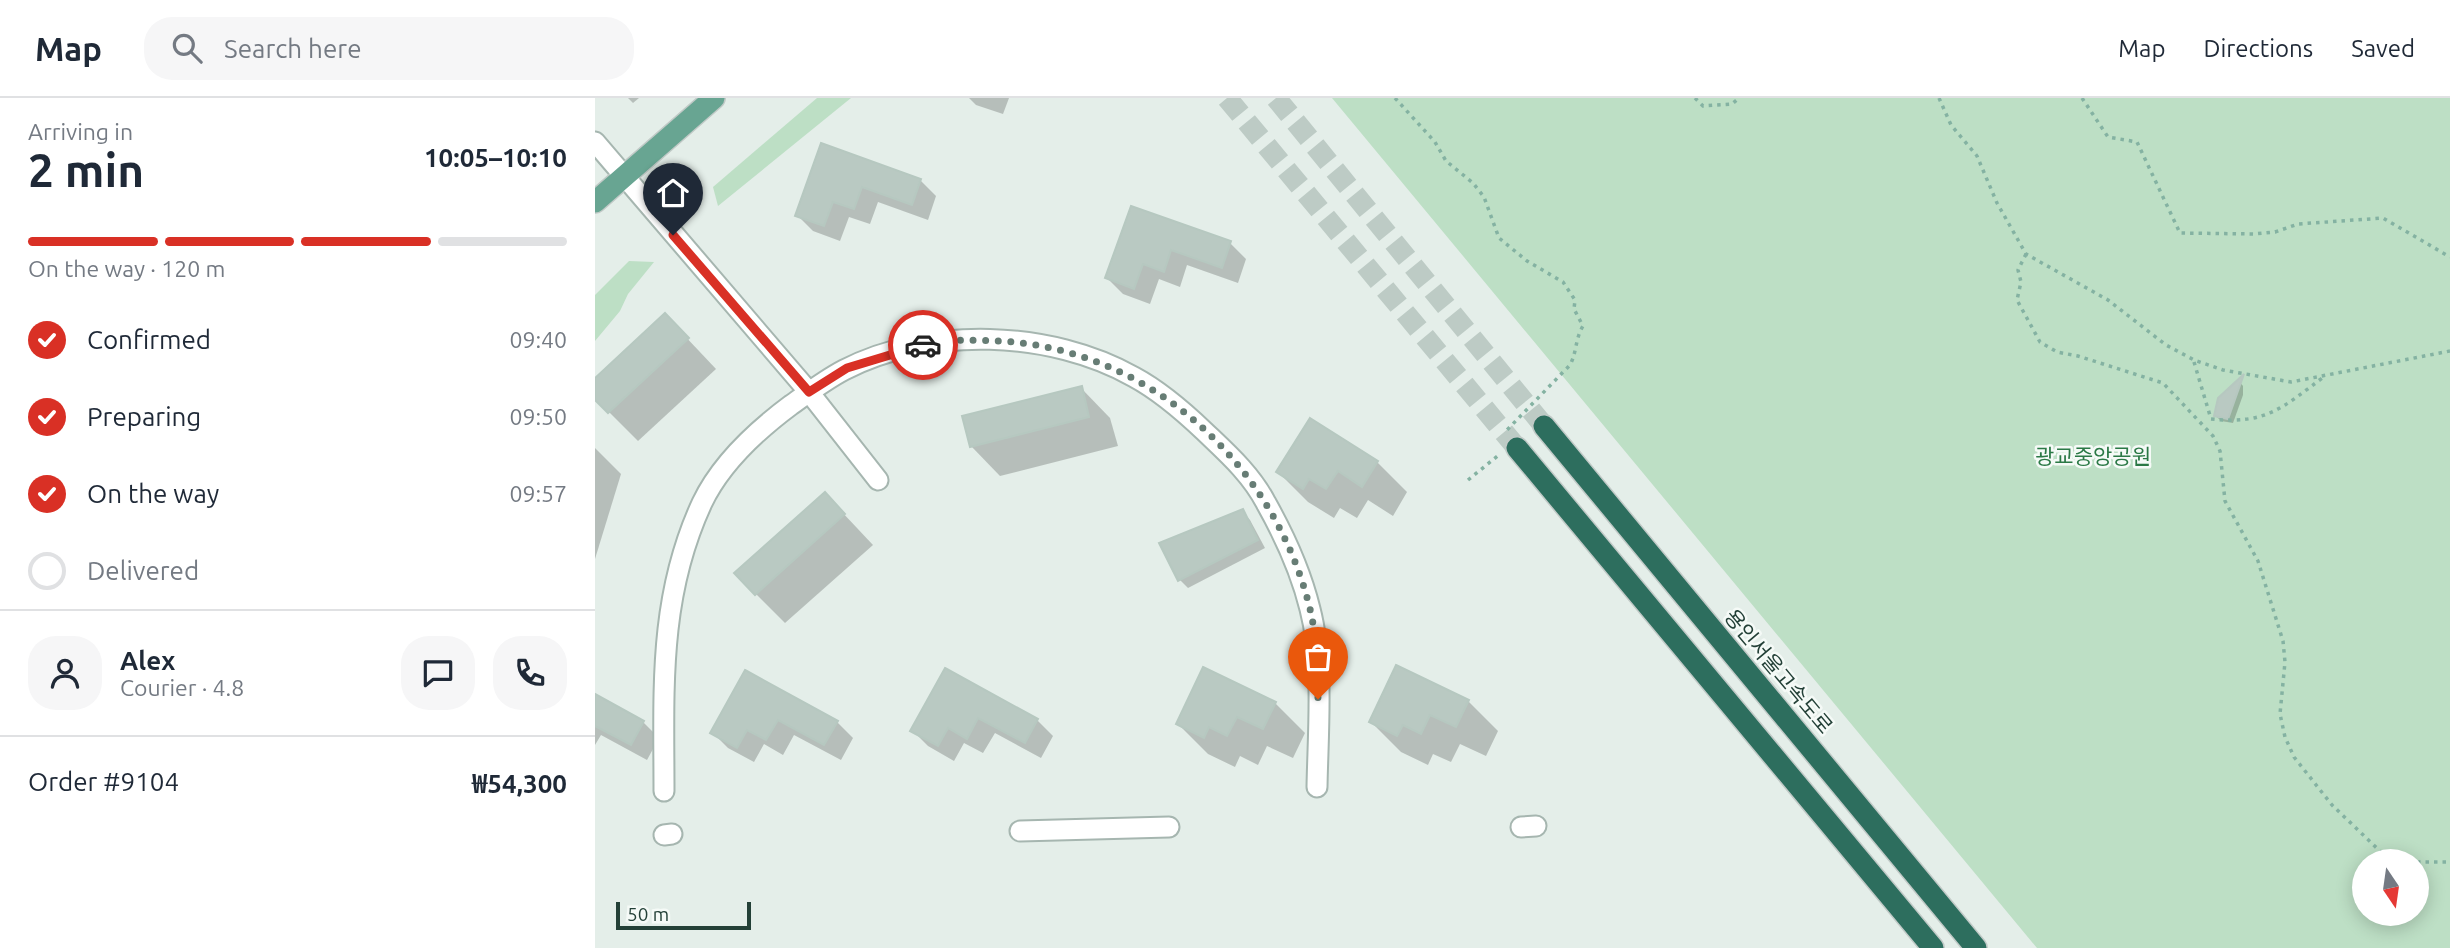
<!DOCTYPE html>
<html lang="en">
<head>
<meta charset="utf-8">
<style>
  body { margin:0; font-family:Ubuntu,"Noto Sans KR",sans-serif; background:#f6f6f7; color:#1f2937; height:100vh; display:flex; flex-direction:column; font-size:26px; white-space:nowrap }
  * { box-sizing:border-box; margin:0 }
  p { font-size:23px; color:#747a83 }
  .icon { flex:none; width:38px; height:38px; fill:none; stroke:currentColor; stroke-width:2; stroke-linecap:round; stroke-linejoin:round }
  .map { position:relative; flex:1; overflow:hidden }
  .side { display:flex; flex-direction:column; background:#fff; width:595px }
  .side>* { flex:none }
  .needle { width:46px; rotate:167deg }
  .fabs { position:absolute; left:1757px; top:751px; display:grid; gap:14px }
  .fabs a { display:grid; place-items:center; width:77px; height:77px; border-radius:50%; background:#fff; box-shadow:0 4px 18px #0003; font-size:35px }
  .scale { position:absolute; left:21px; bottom:18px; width:135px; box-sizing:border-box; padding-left:7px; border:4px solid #234037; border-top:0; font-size:19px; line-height:24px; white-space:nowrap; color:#234037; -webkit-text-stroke:5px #f5faf7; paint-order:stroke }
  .pin { position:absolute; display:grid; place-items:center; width:60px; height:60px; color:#fff; margin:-72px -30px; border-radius:50% 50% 50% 0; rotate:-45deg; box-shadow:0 0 7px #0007 }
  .pin .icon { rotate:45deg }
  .courier { position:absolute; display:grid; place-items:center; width:70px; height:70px; margin:-35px; border:5px solid #d93025; border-radius:50%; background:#fff; color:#222; box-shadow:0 2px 9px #0007 }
  .summary em { font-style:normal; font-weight:600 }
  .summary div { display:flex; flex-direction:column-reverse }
  .summary { display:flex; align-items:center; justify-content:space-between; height:119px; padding:0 28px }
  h1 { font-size:46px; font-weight:600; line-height:52px }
  .bar { display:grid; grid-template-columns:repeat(4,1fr); gap:10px 7px; align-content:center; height:84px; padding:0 28px }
  .bar i { height:9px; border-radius:5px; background:#e0e1e3 }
  .bar .on { background:#d93025 }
  .bar p { grid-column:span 4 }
  .line { display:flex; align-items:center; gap:18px; padding:0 28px; border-top:2px solid #e0e1e3 }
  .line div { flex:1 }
  .round { display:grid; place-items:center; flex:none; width:74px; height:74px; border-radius:28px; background:#f6f6f7 }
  ol { padding:0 28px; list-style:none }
  li { display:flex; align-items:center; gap:21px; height:77px }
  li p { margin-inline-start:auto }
  li .icon { padding:7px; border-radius:50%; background:#d93025; color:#fff; stroke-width:4 }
  li:last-child { color:#747a83 }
  li i { width:38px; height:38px; border:4px solid #e0e1e3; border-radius:50% }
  header { display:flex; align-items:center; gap:42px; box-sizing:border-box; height:98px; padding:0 35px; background:#fff; border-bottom:2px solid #e0e1e3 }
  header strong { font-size:33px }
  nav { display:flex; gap:38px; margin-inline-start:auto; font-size:24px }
  .search { width:490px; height:63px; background:#f6f6f7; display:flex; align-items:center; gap:18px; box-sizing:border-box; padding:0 24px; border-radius:28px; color:#747a83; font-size:26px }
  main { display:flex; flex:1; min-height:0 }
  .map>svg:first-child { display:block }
  .green { fill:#bddfc5; fill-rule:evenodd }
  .shadow { fill:#0003 }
  .building { fill:#b9c9c2; stroke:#b6c8c0; stroke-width:2 }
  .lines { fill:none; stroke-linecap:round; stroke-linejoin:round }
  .highway-tunnel { stroke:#bdcbc5; stroke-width:21; stroke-dasharray:21 10; stroke-linecap:butt }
  .minor-casing { stroke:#a6b6b0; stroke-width:23 }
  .major-casing { stroke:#c1cac7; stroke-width:24 }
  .highway-casing { stroke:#c1cac7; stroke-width:24 }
  .path { stroke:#84b2a2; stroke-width:3.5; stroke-dasharray:3.5 5; stroke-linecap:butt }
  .minor { stroke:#fff; stroke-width:19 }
  .major { stroke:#68a592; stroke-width:21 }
  .highway { stroke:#2d6e5e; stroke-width:21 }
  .done { stroke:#677d75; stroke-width:7; stroke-dasharray:0 12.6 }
  .route { stroke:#d93025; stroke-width:9 }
  .labels { text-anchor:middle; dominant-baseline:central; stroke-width:5; stroke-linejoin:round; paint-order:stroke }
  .park-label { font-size:21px; fill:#2b7946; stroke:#f5faf7 }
  .street-label { font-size:21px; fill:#234037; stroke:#f5faf7 }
</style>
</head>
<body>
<header>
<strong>Map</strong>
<div class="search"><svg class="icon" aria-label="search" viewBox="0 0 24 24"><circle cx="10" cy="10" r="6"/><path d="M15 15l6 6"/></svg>Search here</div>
<nav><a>Map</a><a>Directions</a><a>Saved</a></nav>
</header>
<main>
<section class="side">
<div class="summary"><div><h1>2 min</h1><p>Arriving in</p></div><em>10:05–10:10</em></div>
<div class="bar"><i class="on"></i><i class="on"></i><i class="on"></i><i></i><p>On the way · 120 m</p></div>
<ol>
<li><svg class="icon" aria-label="check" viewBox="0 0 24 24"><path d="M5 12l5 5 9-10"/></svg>Confirmed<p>09:40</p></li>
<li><svg class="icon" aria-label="check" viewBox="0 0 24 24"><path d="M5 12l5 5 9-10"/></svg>Preparing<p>09:50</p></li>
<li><svg class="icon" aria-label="check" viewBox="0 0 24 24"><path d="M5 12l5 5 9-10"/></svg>On the way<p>09:57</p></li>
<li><i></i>Delivered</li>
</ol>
<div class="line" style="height:126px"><a class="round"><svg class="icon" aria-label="person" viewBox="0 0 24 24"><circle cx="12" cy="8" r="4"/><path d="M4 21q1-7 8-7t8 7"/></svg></a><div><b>Alex</b><p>Courier · 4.8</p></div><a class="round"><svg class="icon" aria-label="chat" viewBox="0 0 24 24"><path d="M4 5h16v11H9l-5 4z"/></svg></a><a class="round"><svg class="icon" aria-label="phone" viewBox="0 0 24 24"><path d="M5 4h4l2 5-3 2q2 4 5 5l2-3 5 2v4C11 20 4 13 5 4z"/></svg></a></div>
<div class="line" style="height:91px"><div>Order #9104</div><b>₩54,300</b></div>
</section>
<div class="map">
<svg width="1855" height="850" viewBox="0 0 1855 850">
  <rect width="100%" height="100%" fill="#e4eee9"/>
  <g class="green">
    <path d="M222 0H256L123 108 118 89Z"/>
    <path d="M737 0H1855V850H1442ZM1769 763H1822V816H1769Z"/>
    <path d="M34 163 59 164 33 196 25 213 0 243V197Z"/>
  </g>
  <g class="shadow">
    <path d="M33 0H44L38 5Z"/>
    <path d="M374 0H414L408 16 381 7Z"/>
    <path d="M227 48 325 82 341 98 333 122 283 104 275 126 254 119 245 143 218 133 202 117Z"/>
    <path d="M537 110 635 145 651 161 643 185 592 167 585 189 564 181 555 206 528 196 512 180Z"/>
    <path d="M70 217 121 271 43 343 0 300V282Z"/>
    <path d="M1644 283 1648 288V297L1638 325 1626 323 1621 318Z"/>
    <path d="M486 290 515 320 523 348 405 378 376 348Z"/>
    <path d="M715 323 782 364 812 394 798 418 773 402 762 420 745 410 739 420 713 404 683 374Z"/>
    <path d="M0 350 26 376 0 461Z"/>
    <path d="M230 396 278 447 190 525 161 496Z"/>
    <path d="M647 413 655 422 670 450 593 490 585 482Z"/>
    <path d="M351 573 442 622 458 638 446 660 400 635 388 655 369 645 359 663 333 648 317 632Z"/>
    <path d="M150 575 242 624 258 640 246 662 199 637 188 657 169 646 159 664 133 650 117 634Z"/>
    <path d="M0 598 48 624 64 640 52 662 6 637 0 647Z"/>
    <path d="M873 603 903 633 891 658 865 646 856 664 838 656 833 667 806 654 776 624Z"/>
    <path d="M680 605 710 635 698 660 672 648 663 667 645 658 640 669 613 656 583 626Z"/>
  </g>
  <g class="building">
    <path d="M226 45 326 81 317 107 267 89 259 111 238 104 229 128 200 118Z"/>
    <path d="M536 108 636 143 627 170 576 152 569 174 548 166 539 191 510 180Z"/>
    <path d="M70 215 94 240 13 315 0 302V280Z"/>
    <path d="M1649 276 1633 321 1619 318 1623 300Z"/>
    <path d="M487 288 494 319 375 349 367 318Z"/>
    <path d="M715 320 783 363 767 389 743 373 731 391 714 381 708 391 681 374Z"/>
    <path d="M230 394 250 416 160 497 139 475Z"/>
    <path d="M648 411 663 442 583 483 564 445Z"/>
    <path d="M801 567 874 602 861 629 835 617 826 636 808 627 802 638 774 624Z"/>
    <path d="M608 569 681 604 668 631 642 619 632 638 614 629 609 640 581 626Z"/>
    <path d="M350 570 443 621 430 645 383 620 372 641 353 630 343 648 315 633Z"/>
    <path d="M150 572 243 623 229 647 183 622 171 642 152 632 142 650 115 635Z"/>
    <path d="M0 596 49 623 36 647 0 628Z"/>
  </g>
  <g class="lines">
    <g class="highway-tunnel">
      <path d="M632 0 922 350"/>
      <path d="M681 0 949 328"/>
    </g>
    <defs>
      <g id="minor">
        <path d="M0 44 214 294 283 382"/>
        <path d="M69 693C69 592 63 500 107 405 126 365 161 333 196 307 213 295 230 282 249 272 334 228 456 232 539 279 565 293 587 312 609 333 632 355 656 376 671 405 689 437 706 474 715 511 729 565 723 633 722 689"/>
        <path d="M926 729 941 728"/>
        <path d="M425 733 574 729"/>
        <path d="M69 737 77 736"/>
      </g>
      <path id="major" d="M0 104 119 0"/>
      <g id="highway">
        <path d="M949 328 1381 850"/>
        <path d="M922 350 1338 850"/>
      </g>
    </defs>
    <use href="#minor" class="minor-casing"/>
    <use href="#major" class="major-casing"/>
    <use href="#highway" class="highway-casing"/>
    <g class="path">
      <path d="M800 0 840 44 851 63 878 85 889 99 904 140 932 163 968 184 980 202 979 211 988 228C980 241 982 254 975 267L910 334"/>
      <path d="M1100 0 1108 8 1137 6 1144 0"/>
      <path d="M1344 0 1356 27 1382 58 1402 105 1431 156 1513 202 1571 247 1599 262 1628 272 1696 284 1855 253"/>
      <path d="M1487 0 1513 39 1542 44 1585 135 1659 136 1680 134 1703 126 1788 120 1855 159"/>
      <path d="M1431 156 1423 172 1426 184 1422 202 1445 244 1462 254 1483 258 1568 285 1618 338 1625 353 1630 403 1663 463 1688 543 1690 564 1685 616 1690 639 1699 659 1737 707 1788 756 1811 763"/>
      <path d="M1599 264 1616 321C1672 327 1688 309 1730 278"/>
      <path d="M873 382 905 356"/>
      <path d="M1822 764H1855"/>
    </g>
    <use href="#minor" class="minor"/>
    <use href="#major" class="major"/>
    <use href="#highway" class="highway"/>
  </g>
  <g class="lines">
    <path class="done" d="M328 247C357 240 388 242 418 244 563 258 681 371 715 511 722 539 722 572 723 601"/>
    <path class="route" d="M78 137 214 294 252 270 328 247"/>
  </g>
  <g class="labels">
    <g class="park-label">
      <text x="1498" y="358">광교중앙공원</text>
    </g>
    <g class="street-label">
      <text transform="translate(1184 573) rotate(50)">용인서울고속도로</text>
    </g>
  </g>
</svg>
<div class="fabs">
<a><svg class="needle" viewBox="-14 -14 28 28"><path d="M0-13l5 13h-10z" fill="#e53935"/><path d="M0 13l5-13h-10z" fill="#747a83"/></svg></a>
</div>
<div class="scale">50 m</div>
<div class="pin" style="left:723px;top:601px;background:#ea580c"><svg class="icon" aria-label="bag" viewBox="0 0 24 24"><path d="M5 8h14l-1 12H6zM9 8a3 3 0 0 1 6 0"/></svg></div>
<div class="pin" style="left:78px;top:137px;background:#1f2937"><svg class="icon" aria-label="home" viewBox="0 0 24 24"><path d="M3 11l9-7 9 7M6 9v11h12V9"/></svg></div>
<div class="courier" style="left:328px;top:247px"><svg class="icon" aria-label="car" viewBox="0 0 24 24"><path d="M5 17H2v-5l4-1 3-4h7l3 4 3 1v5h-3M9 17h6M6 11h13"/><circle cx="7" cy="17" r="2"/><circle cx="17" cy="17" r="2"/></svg></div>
</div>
</main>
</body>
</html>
